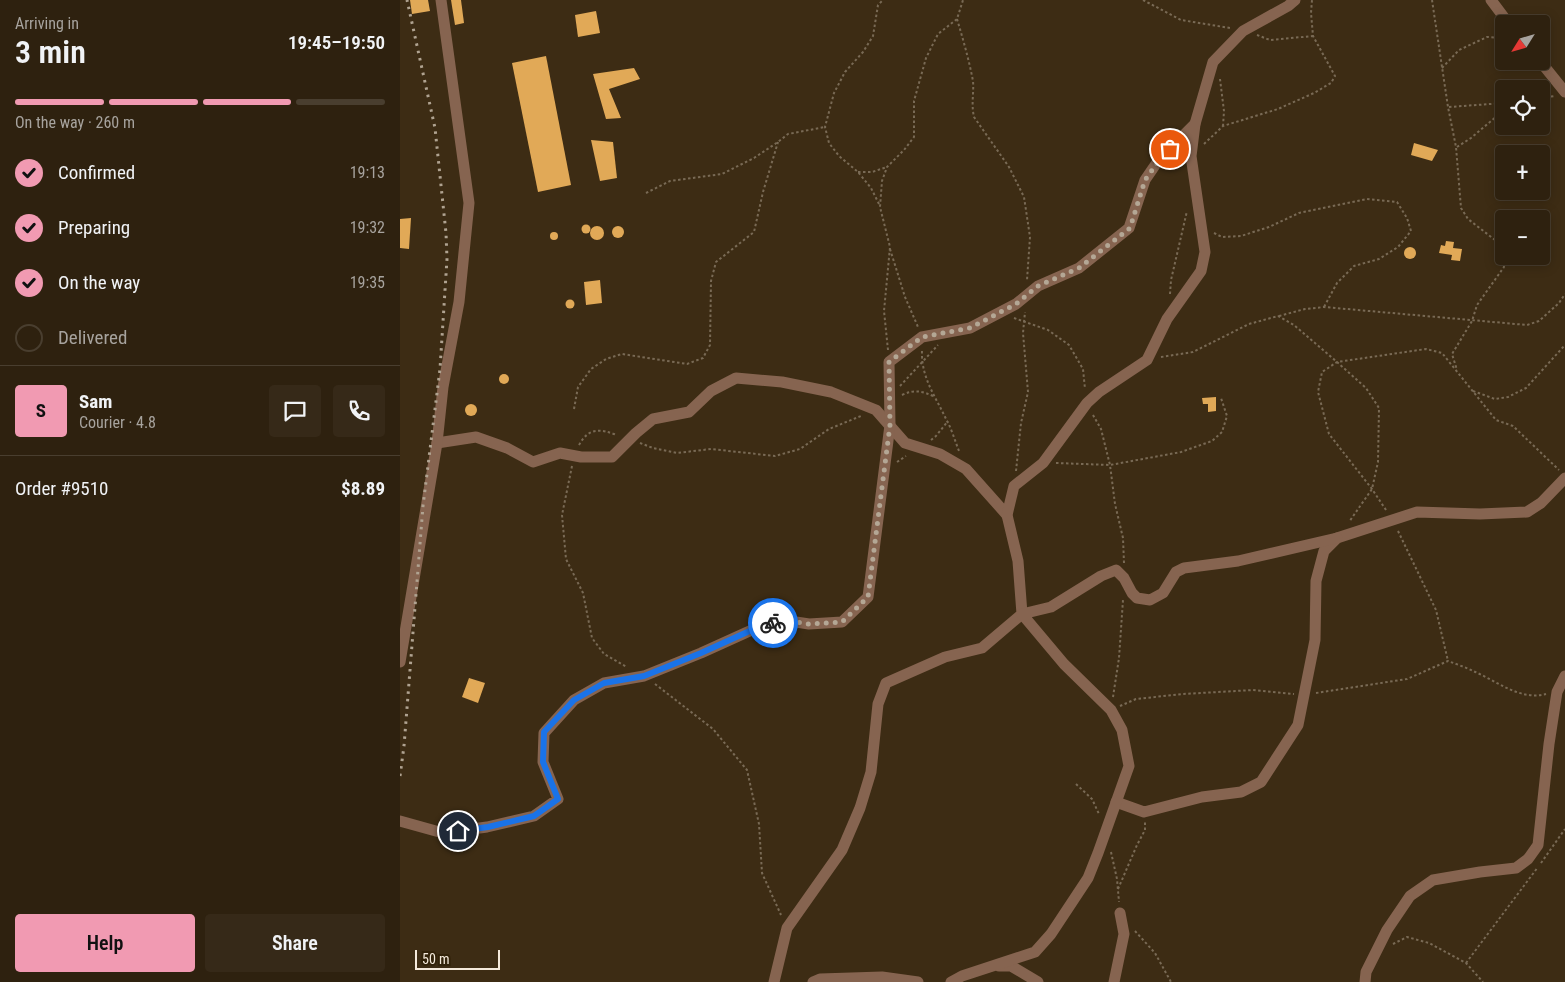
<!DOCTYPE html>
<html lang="en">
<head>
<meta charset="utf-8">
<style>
  body { margin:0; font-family:"Roboto Condensed",sans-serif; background:#362918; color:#f1f3f6; height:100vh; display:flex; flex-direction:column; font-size:19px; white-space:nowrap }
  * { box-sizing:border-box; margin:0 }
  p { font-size:16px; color:#a7a39e }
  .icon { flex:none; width:28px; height:28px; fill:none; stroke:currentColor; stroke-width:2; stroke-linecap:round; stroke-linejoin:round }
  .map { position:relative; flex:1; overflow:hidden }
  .panel { display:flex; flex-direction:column; background:#2e210f; width:400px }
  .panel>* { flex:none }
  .needle { width:32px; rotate:233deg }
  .controls { position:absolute; left:1095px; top:15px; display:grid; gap:10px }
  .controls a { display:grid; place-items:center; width:55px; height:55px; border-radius:5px; background:#2e210f; box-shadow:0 2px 12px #0003,0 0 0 1px #493e2f; font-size:25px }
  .scale { position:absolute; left:15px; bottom:12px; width:85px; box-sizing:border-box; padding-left:5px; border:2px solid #f4e9db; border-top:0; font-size:14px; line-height:18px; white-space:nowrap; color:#f4e9db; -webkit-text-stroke:4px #322209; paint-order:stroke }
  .pin { position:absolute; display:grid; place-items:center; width:42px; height:42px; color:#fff; margin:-21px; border:2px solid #fff; border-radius:50%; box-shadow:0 1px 5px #0007 }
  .courier { position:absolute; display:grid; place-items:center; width:50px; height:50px; margin:-25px; border:4px solid #1a73e8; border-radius:50%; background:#fff; color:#222; box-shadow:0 1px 6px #0007 }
  .headline em { font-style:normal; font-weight:600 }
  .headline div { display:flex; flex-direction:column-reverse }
  .headline { display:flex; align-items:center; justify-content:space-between; height:85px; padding:0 15px }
  h1 { font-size:32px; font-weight:600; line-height:38px }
  .bar { display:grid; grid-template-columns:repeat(4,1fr); gap:8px 5px; align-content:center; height:60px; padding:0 15px }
  .bar i { height:6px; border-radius:4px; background:#493e2f }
  .bar .current { background:#f19ab2 }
  .bar p { grid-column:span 4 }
  .line { display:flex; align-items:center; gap:12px; padding:0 15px; border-top:1px solid #493e2f }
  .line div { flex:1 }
  .round { display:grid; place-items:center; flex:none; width:52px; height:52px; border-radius:5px; background:#362918 }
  ol { padding:0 15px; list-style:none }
  li { display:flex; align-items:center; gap:15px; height:55px }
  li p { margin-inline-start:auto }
  li .icon { padding:5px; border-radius:50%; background:#f19ab2; color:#111; stroke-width:4 }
  li:last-child { color:#a7a39e }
  li i { width:28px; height:28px; border:2px solid #493e2f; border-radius:50% }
  .action { display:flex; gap:10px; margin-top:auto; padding:10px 15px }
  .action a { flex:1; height:58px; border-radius:5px; background:#f19ab2; color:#111; font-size:20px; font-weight:600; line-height:58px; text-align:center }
  .action a+a { background:#362918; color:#f1f3f6 }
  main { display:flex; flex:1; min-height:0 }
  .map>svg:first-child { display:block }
  .building { fill:#e1a957 }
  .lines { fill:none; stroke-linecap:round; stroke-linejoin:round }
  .path { stroke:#796a55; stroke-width:2; stroke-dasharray:2.5 2.5; stroke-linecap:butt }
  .minor { stroke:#866450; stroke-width:11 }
  .rail { stroke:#b0a391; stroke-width:3; stroke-dasharray:2.5 5; stroke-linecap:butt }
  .done { stroke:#b4a795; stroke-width:5; stroke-dasharray:0 9 }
  .route { stroke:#1a73e8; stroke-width:6 }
</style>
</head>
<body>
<main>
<section class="panel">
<div class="headline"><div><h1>3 min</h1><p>Arriving in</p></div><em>19:45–19:50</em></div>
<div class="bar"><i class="current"></i><i class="current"></i><i class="current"></i><i></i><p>On the way · 260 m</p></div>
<ol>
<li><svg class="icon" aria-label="check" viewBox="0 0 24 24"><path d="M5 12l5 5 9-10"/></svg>Confirmed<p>19:13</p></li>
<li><svg class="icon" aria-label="check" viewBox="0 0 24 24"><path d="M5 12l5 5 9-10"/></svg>Preparing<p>19:32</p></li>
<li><svg class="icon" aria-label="check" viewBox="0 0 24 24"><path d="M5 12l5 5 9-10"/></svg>On the way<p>19:35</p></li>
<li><i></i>Delivered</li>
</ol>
<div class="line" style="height:90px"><b class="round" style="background:#f19ab2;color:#111">S</b><div><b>Sam</b><p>Courier · 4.8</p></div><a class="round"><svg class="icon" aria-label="chat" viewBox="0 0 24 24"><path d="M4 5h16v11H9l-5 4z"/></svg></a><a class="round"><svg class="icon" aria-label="phone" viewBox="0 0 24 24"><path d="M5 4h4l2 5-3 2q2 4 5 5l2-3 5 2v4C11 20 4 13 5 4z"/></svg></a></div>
<div class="line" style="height:65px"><div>Order #9510</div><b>$8.89</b></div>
<div class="action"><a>Help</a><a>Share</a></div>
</section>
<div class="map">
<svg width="1165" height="982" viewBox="0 0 1165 982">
  <rect width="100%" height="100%" fill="#3d2c14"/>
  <g class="building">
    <path d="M10 0H28L30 11 12 14Z"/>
    <path d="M51 0H61L64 23 55 25Z"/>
    <path d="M196 11 200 33 178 37 175 15Z"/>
    <path d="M146 56 171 185 138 192 112 63Z"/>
    <path d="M234 68 240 79 209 89 221 118 206 119 193 74Z"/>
    <path d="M191 140 213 142 217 178 200 181Z"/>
    <path d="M1014 143 1038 150 1032 161 1011 155Z"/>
    <path d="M11 218 9 249 0 248V219Z"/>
    <circle cx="186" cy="229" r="4.5"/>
    <circle cx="218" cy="232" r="6"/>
    <circle cx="197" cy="233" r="7"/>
    <circle cx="154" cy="236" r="4"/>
    <path d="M1046 241 1054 242 1053 248 1062 249 1060 261 1051 260 1052 255 1039 253 1041 245 1045 246Z"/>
    <circle cx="1010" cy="253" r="6"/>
    <path d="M200 280 202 303 186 305 184 282Z"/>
    <circle cx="170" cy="304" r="4.5"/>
    <circle cx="104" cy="379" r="5"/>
    <path d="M816 397V411L808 412V404H803L802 398Z"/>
    <circle cx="71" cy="410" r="6"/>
    <path d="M69 678 85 683 78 703 62 697Z"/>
  </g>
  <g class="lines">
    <g class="path">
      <path d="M743 0 781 20 830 28"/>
      <path d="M1032 0 1048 107 1056 147 1061 208 1068 219 1095 240 1103 258 1104 267 1077 305 1072 321 1052 354 1057 370"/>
      <path d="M557 19C563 39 569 60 573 81 574 93 571 104 574 117L609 167 624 197 630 237 627 280"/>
      <path d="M857 35 870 40 913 36"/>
      <path d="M1042 68 1059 50 1087 37 1104 38"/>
      <path d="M820 79 824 111 823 126"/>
      <path d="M1141 98 1155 96"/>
      <path d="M1049 107 1104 103"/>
      <path d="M804 144 823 126 878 109 914 93 931 83 935 76 913 36 911 13 912 0"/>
      <path d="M1057 147 1071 138 1104 110"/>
      <path d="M458 172H472L487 167"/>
      <path d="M246 193 270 181 322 174 354 158 378 142 388 134 425 127"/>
      <path d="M479 204 471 188 458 172 439 156 429 143 425 127 434 93 445 72 463 52 473 36 478 5 483 0"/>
      <path d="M814 233 822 237 841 236 869 227 899 213 967 199 997 202 1007 218 1011 231 998 247 979 259 954 266 937 283 924 307"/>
      <path d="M490 249 505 297 518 327"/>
      <path d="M770 294 771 280 787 211"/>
      <path d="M879 316 905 309 924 307 1127 325 1139 321 1159 303 1165 294"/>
      <path d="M614 318 648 330 669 345 683 369 685 389"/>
      <path d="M488 350 484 311 490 247 480 207 482 181 487 167 504 150 514 137V101L526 58 538 34 557 19 563 0"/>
      <path d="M522 351C521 378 536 397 547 421 552 430 555 441 559 451"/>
      <path d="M761 357 793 352 849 324 878 316 894 325 937 362 966 388 979 408 978 462 972 489 949 522"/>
      <path d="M500 386 538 345"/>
      <path d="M1073 391 1095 399 1108 397 1126 388 1165 345"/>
      <path d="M502 395C514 389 523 391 535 397"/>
      <path d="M174 409 178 387 191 369 206 359 222 354 287 364 303 358 310 345 311 281 316 262 354 232 363 192 378 142"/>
      <path d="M693 415 701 429 710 465 715 504 723 538 724 563"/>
      <path d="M531 440 536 436 548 421"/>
      <path d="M240 443 253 448 277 453 311 449 375 456 400 449 429 429 461 416"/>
      <path d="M179 445C189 427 200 429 217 435"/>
      <path d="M497 462 506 456"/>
      <path d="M656 463 710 465 781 452 812 441 822 432 827 416 821 398"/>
      <path d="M172 466 162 515 166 559 183 593 192 638 204 654 227 667"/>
      <path d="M616 471 621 423 628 392 623 333 625 312"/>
      <path d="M986 510 972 489 929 434 918 392 922 372 937 362 1026 349 1042 353 1096 420 1113 426 1159 470"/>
      <path d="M998 531 1036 610 1048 661"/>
      <path d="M255 684 313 729 347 770 359 824 362 873 381 915"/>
      <path d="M916 693 1007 679 1048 661C1056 664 1065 667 1073 671 1097 681 1120 701 1146 694"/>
      <path d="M713 697 719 658 723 600"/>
      <path d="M720 706 736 699 783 694 853 690 894 694"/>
      <path d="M676 784 692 799 699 814"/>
      <path d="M711 852 717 879 719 902"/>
      <path d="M1141 863 1165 829"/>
      <path d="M718 889 737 845 745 830V822"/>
      <path d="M735 931 755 953 771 982"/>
      <path d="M993 944 1007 937 1029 943 1066 963 1083 982"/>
      <path d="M1066 963 1138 867"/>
    </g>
    <g class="minor">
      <path d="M1091 0 1109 24"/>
      <path d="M1140 61 1165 92"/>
      <path d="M37 443 76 437 107 448 133 462 160 453 181 457H212L236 433 253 419 289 412 311 391 336 378 382 382 431 392 476 410 505 443 540 454 566 469 607 515"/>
      <path d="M0 662 37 443 43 387 59 302 69 203 41 0"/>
      <path d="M716 802 744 812 802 797 841 792 861 782 898 725 915 640 916 581 924 551 937 538 1017 512 1080 514 1127 512 1141 503 1165 478"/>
      <path d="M0 821 43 833 87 827 134 816 158 799 143 762 144 733 174 700 204 683 244 676 301 653 354 629 383 620 409 624 442 622 468 597 490 425 489 362 522 337 570 328 616 304 638 286 679 268 729 228 745 180 758 161 795 124"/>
      <path d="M599 966H611L638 982"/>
      <path d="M374 982 387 928 442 850 460 808 471 772 478 704 486 683 545 657 582 648 622 614 618 561 607 515 614 486 643 463 687 403 699 392 747 360 767 319 801 271 805 252 791 156 795 124 813 62 843 31 888 6 895 0"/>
      <path d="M413 982 420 979 482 977 518 982"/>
      <path d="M551 982 562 976 635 952 651 934 688 878 698 853 729 766 722 730 711 710 664 664 622 614 651 607 701 576 716 570 724 578 732 593 737 598 750 600 763 593 776 572 784 568 838 561 937 538"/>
      <path d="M714 982 724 934 720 913"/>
      <path d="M965 982 966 972 987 930 1010 896 1033 880 1080 872 1116 868 1128 859 1138 845 1149 744 1157 692 1165 676"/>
    </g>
    <path class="rail" d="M0 776 4 746 23 506 40 369 47 259 46 233 35 128 7 0"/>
  </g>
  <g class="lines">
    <path class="done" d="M373 623 383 620 409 624 442 622 468 597 490 425 489 362 522 337 570 328 616 304 638 286 679 268 730 228 745 180 758 162 770 149"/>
    <path class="route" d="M58 831 88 827 134 816 158 799 143 762 144 732 174 700 204 683 244 676 301 653 354 629 373 623"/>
  </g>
</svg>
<div class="controls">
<a><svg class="needle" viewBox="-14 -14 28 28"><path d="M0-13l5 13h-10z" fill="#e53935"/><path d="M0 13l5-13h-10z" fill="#a7a39e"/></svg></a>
<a><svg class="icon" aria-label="locate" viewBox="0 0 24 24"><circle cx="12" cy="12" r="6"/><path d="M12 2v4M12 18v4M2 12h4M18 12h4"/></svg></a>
<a>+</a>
<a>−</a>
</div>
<div class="scale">50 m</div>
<div class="pin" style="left:770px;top:149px;background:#ea580c"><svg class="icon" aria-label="bag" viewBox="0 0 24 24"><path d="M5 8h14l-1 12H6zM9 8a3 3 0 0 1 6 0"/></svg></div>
<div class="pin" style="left:58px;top:831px;background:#1f2937"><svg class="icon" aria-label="home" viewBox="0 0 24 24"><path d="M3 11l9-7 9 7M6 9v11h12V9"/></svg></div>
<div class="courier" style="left:373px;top:623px"><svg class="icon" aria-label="bike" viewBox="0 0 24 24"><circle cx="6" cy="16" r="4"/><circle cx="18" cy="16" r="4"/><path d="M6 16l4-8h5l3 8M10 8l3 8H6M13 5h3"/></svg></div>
</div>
</main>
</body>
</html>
